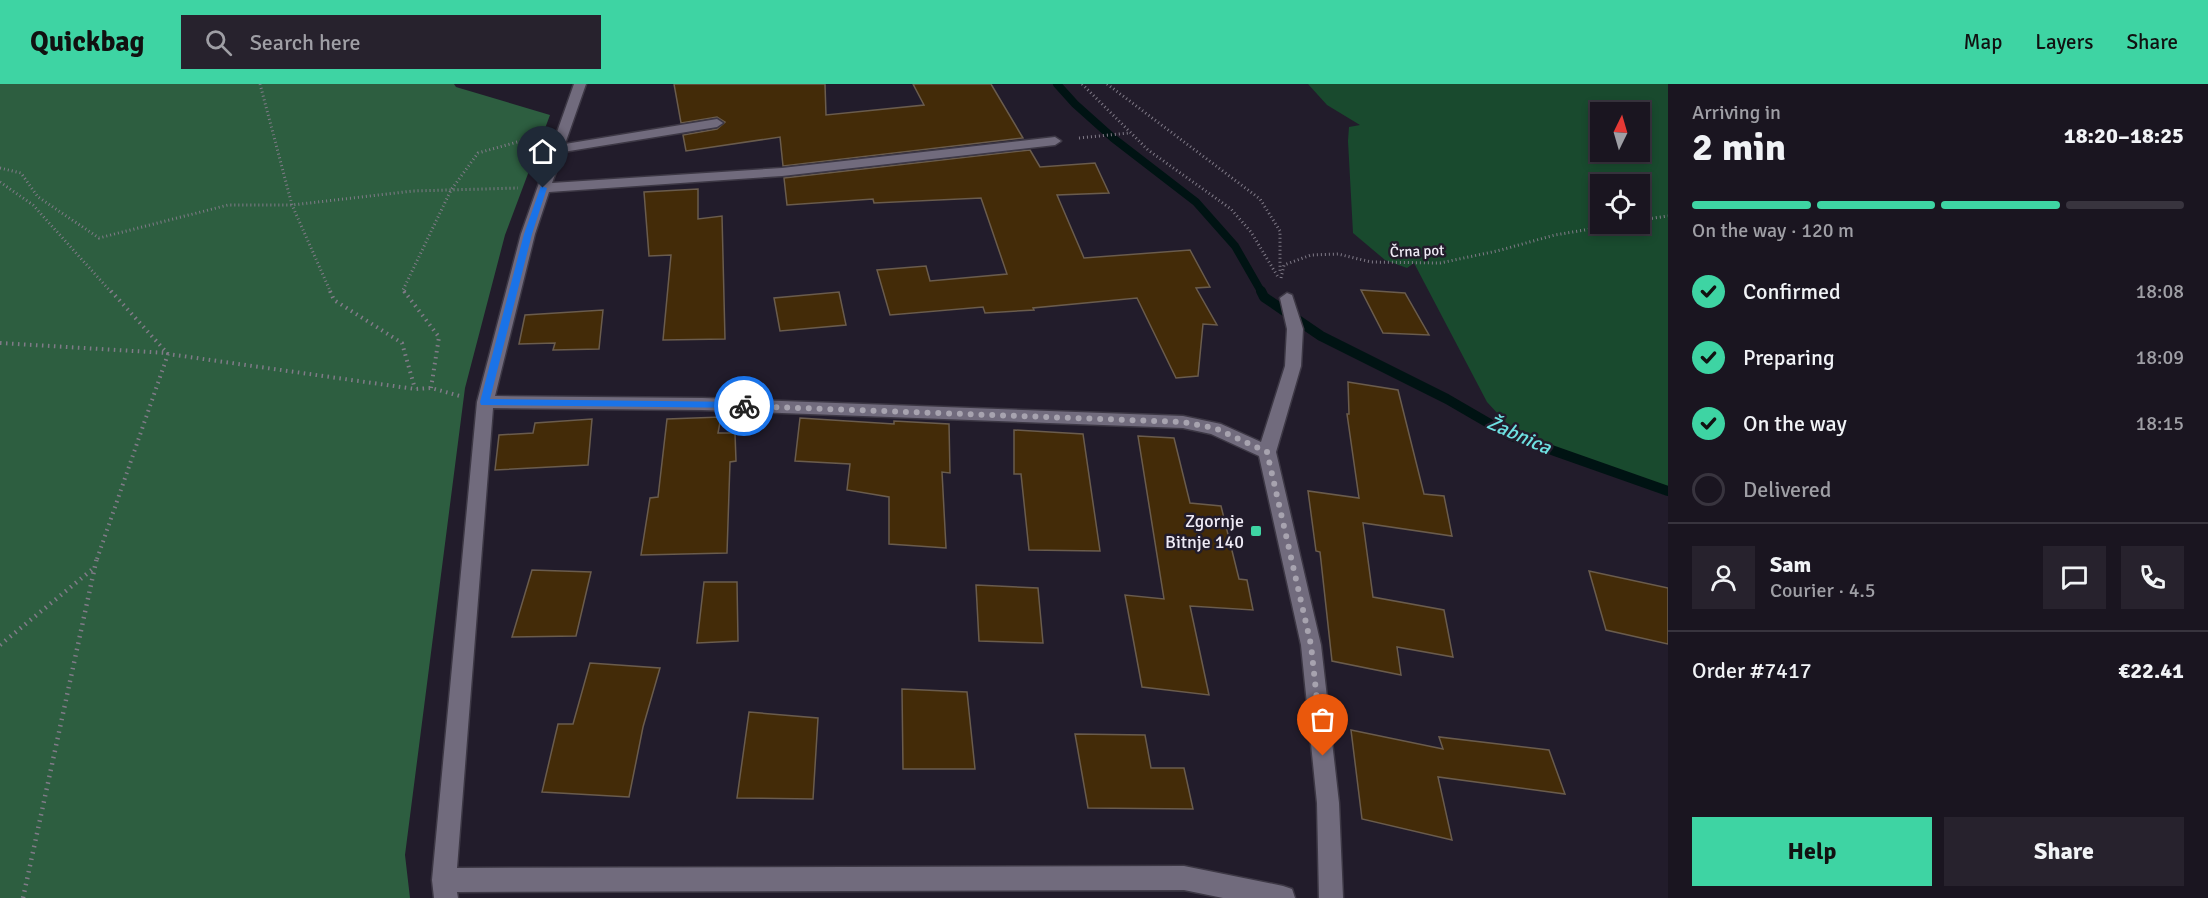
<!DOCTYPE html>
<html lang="en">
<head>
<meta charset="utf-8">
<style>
  body { margin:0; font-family:Signika,sans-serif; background:#27222d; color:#f1f3f6; height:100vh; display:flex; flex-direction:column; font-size:22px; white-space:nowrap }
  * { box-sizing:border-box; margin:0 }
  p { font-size:20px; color:#9f9fa5 }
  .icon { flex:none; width:33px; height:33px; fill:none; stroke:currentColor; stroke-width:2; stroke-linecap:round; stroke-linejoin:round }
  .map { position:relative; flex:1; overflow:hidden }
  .panel { display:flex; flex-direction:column; background:#1a1520; width:540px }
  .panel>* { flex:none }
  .needle { width:39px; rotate:5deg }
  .buttons { position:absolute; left:1590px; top:18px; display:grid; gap:12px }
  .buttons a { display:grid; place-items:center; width:60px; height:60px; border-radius:0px; background:#1a1520; box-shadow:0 3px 9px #0003,0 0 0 2px #38343e; font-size:30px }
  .pin { position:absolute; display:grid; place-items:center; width:51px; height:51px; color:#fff; margin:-62px -26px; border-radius:50% 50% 50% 0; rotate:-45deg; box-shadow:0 0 6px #0007 }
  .pin .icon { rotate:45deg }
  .courier { position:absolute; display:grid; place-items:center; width:60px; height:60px; margin:-30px; border:4px solid #1a73e8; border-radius:50%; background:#fff; color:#222; box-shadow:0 2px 8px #0007 }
  .summary em { font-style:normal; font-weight:700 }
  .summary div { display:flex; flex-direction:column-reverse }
  .summary { display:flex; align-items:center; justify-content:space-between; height:102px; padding:0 24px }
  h1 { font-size:39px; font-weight:700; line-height:45px }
  .bar { display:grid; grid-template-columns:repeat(4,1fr); gap:9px 6px; align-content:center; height:72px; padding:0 24px }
  .bar i { height:8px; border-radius:4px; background:#38343e }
  .bar .on { background:#3ed4a3 }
  .bar p { grid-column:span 4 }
  .line { display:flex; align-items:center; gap:15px; padding:0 24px; border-top:2px solid #38343e }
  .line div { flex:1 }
  .round { display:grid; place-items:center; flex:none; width:63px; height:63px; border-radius:0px; background:#27222d }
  ol { padding:0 24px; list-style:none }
  li { display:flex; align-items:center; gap:18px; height:66px }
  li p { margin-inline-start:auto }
  li .icon { padding:6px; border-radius:50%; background:#3ed4a3; color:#111; stroke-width:4 }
  li:last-child { color:#9f9fa5 }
  li i { width:33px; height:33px; border:3px solid #38343e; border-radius:50% }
  .primary-button { display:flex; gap:12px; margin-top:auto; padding:12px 24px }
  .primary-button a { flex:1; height:69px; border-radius:0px; background:#3ed4a3; color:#111; font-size:24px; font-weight:700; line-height:69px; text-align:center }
  .primary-button a+a { background:#27222d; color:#f1f3f6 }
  header { display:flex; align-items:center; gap:36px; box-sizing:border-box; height:84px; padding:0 30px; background:#3ed4a3; color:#111 }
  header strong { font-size:28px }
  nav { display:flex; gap:33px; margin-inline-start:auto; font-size:21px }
  .search { width:420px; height:54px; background:#27222d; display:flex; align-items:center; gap:15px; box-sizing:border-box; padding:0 21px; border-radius:0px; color:#9f9fa5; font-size:22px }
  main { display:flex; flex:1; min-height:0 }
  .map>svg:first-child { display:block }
  .green { fill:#194a2e; fill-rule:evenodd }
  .forest { fill:#2d5e40 }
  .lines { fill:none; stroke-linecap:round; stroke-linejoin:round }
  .stream-far1 { stroke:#001313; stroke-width:8 }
  .stream { stroke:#001313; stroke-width:10 }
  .building { fill:#432b08; stroke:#6a5c4d; stroke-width:1.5 }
  .minor-casing { stroke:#3d3845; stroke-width:3 }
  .path-far2 { stroke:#807b88; stroke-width:3; stroke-dasharray:1 3; stroke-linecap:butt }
  .path-far1 { stroke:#807b88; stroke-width:4; stroke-dasharray:1.5 4.5; stroke-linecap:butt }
  .path { stroke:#807b88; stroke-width:4.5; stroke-dasharray:1.5 5; stroke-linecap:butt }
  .minor { fill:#716b7d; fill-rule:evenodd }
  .route { fill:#1a73e8 }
  .done { stroke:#a7a3af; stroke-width:6; stroke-dasharray:0 10.8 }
  .poi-dot { fill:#3ed4a3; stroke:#221c2b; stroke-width:2 }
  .labels { text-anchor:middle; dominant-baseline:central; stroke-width:5; stroke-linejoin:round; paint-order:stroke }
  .far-street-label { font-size:15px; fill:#efebf6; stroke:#221c2b }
  .poi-label { font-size:18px; fill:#efebf6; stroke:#221c2b; text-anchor:end }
  .water-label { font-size:20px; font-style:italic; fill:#6ee1e2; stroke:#221c2b }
</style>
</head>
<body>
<header>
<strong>Quickbag</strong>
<div class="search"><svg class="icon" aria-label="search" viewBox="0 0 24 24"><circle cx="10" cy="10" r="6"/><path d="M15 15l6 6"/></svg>Search here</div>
<nav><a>Map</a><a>Layers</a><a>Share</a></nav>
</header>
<main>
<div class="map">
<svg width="1668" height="814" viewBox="0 0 1668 814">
  <rect width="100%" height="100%" fill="#221c2b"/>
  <path class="green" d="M1308 0H1668V412L1523 357 1487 318 1414 179 1407 184 1385 176 1353 149 1348 57 1349 43 1360 41 1327 21ZM1640 28V68H1600V28ZM1600 100H1640V140H1600Z"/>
  <path class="forest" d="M0 0H454L456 3 550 31 505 151 465 304 405 771 410 814H0Z"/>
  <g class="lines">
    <path class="stream-far1" d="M1057 0 1075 20 1113 54 1196 118 1235 162 1262 209"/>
    <path class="stream" d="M1261 207 1264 213 1321 252 1447 315 1509 351 1668 407"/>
  </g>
  <g class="building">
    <path d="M674 0H825L826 31 924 21 913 0H991L1023 54 783 82 780 53 686 67 683 51 717 45 725 38 717 33 681 39Z"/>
    <path d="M1030 66 1040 83 1095 79 1109 109 1057 111 1084 174 1190 166 1210 203 1196 204 1217 241 1203 240 1198 292 1176 294 1137 214 1033 224 1034 226 985 229 983 223 890 231 877 186 926 182 930 197 1007 190 981 114 874 119 873 115 787 121 784 94Z"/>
    <path d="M698 105V135L722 132 725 255 663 256 671 171 649 172 644 108Z"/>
    <path d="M1361 206 1405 209 1429 251 1383 249Z"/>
    <path d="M839 208 846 241 780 247 774 214Z"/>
    <path d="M603 226 599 265 553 266 555 259 519 260 525 231Z"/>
    <path d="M1348 298 1398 306 1424 410 1444 412 1452 452 1363 439 1373 513 1444 526 1453 573 1397 563 1401 591 1332 577 1320 468 1316 467 1308 407 1359 414 1347 330H1349Z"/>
    <path d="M721 333 718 349H735L736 377 730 378 727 469 641 471 650 414 658 413 667 335Z"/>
    <path d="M800 334 894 340V337L949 340 950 389 942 388 946 464 889 460V413L847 406 850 380 795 377Z"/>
    <path d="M592 335 588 381 495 386 499 351 533 349 535 339Z"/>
    <path d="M1014 346 1083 350 1100 467 1029 466 1021 390H1014Z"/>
    <path d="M1138 352 1174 354 1190 419 1221 422 1239 495 1247 496 1253 526 1190 522 1209 611 1142 603 1125 511 1164 515Z"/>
    <path d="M532 486 591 488 576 552 512 553Z"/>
    <path d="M1589 487 1668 504V560L1606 546Z"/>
    <path d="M704 498H737L738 557 697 559Z"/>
    <path d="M976 501 1038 504 1043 559 979 557Z"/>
    <path d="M590 579 660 584 643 643 629 713 542 708 558 640H573Z"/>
    <path d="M902 605 967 608 975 685H903Z"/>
    <path d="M749 628 818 634 813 715 737 714Z"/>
    <path d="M1351 646 1443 665 1439 653 1549 666 1565 710 1438 693 1452 756 1362 735Z"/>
    <path d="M1075 650 1145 651 1151 684H1184L1193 725 1088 724Z"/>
  </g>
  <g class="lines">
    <defs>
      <path id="minor" d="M574 0H586L565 60 717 35 723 39 717 43 563 68 552 99 782 84 1055 53 1061 57 1055 61 782 92 549 108 535 150 495 312 702 314 1183 332 1221 340 1261 358 1285 282 1287 245 1280 214 1287 209 1292 211 1303 245 1301 282 1276 368 1321 561 1339 719 1343 814H1319L1317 719 1301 561 1259 372 1211 350 1183 344 702 326 493 324 457 784 1184 782 1283 802 1292 805 1295 814H1223L1184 806 457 808 458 814H434L432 796 477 318 521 150Z"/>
    </defs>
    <use href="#minor" class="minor-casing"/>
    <g class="path-far2">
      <path d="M260 0 292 121 331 209"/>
      <path d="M1082 0 1148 66 1231 125 1251 148 1278 193"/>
      <path d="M1107 0 1260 115 1280 147V189"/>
      <path d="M1079 54 1129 49"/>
      <path d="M0 84 21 89 38 113 99 154 228 121H292L413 107 518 104"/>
      <path d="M0 98 33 121 112 209"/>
      <path d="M1640 136 1668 132"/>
      <path d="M1281 194 1284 181 1311 171 1338 170 1371 178 1440 179 1497 167 1555 151 1620 140"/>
      <path d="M405 209 403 206 451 106 478 69 535 53"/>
    </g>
    <g class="path-far1">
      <path d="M111 207 168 270"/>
      <path d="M330 207 334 216 402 259 415 305"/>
      <path d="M404 207 439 253 431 304"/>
      <path d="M0 259 167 269"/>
      <path d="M97 475 168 270 415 305 431 304 460 312"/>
    </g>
    <g class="path">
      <path d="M0 561 94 484"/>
      <path d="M23 814 97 473"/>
    </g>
    <use href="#minor" class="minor"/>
  </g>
  <path class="route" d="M541 102 547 104 532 150 490 315 744 318 747 319V324L481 321 480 318 524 150Z"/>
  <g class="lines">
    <path class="done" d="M744 322 1183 338 1215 344 1267 368 1311 561 1323 672"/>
  </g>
  <rect class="poi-dot" x="1250" y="441" width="12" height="12" rx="3"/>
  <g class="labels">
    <g class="far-street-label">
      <text transform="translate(1417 167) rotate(-2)">Črna pot</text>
    </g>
    <g class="poi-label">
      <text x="1244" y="437">Zgornje<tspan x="1244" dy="21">Bitnje 140</tspan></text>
    </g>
    <g class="water-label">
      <text transform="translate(1519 351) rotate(24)">Žabnica</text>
    </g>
  </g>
</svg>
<div class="buttons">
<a><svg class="needle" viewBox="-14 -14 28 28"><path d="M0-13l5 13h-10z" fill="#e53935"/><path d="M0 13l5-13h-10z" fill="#9f9fa5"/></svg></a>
<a><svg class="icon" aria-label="locate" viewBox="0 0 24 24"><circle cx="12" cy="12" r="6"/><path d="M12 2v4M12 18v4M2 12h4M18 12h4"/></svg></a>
</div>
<div class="pin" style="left:1323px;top:672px;background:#ea580c"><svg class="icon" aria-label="bag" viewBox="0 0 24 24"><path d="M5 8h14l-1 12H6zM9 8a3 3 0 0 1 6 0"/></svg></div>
<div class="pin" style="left:543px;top:104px;background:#1f2937"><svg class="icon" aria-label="home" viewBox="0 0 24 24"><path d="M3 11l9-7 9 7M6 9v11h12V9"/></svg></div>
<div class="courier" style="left:744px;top:322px"><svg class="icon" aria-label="bike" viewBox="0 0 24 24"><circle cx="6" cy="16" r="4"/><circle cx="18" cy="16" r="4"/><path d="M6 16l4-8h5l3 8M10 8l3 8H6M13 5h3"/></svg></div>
</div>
<section class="panel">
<div class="summary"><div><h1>2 min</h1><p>Arriving in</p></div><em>18:20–18:25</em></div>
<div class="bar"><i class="on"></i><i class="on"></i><i class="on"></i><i></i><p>On the way · 120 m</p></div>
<ol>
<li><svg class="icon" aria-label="check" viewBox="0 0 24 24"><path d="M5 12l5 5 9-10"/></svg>Confirmed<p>18:08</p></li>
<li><svg class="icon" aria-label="check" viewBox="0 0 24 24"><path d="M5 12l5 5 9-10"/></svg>Preparing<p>18:09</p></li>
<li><svg class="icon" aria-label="check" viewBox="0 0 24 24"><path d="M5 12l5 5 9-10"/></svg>On the way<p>18:15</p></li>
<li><i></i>Delivered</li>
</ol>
<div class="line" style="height:108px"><a class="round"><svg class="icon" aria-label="person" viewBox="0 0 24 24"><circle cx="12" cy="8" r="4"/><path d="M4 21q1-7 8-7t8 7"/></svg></a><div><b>Sam</b><p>Courier · 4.5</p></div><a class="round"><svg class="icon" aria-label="chat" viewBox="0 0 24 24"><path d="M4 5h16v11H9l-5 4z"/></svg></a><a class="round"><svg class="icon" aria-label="phone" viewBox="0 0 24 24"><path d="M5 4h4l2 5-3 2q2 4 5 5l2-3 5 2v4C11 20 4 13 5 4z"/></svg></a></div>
<div class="line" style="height:78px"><div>Order #7417</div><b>€22.41</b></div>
<div class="primary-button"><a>Help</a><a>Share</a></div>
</section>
</main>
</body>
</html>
